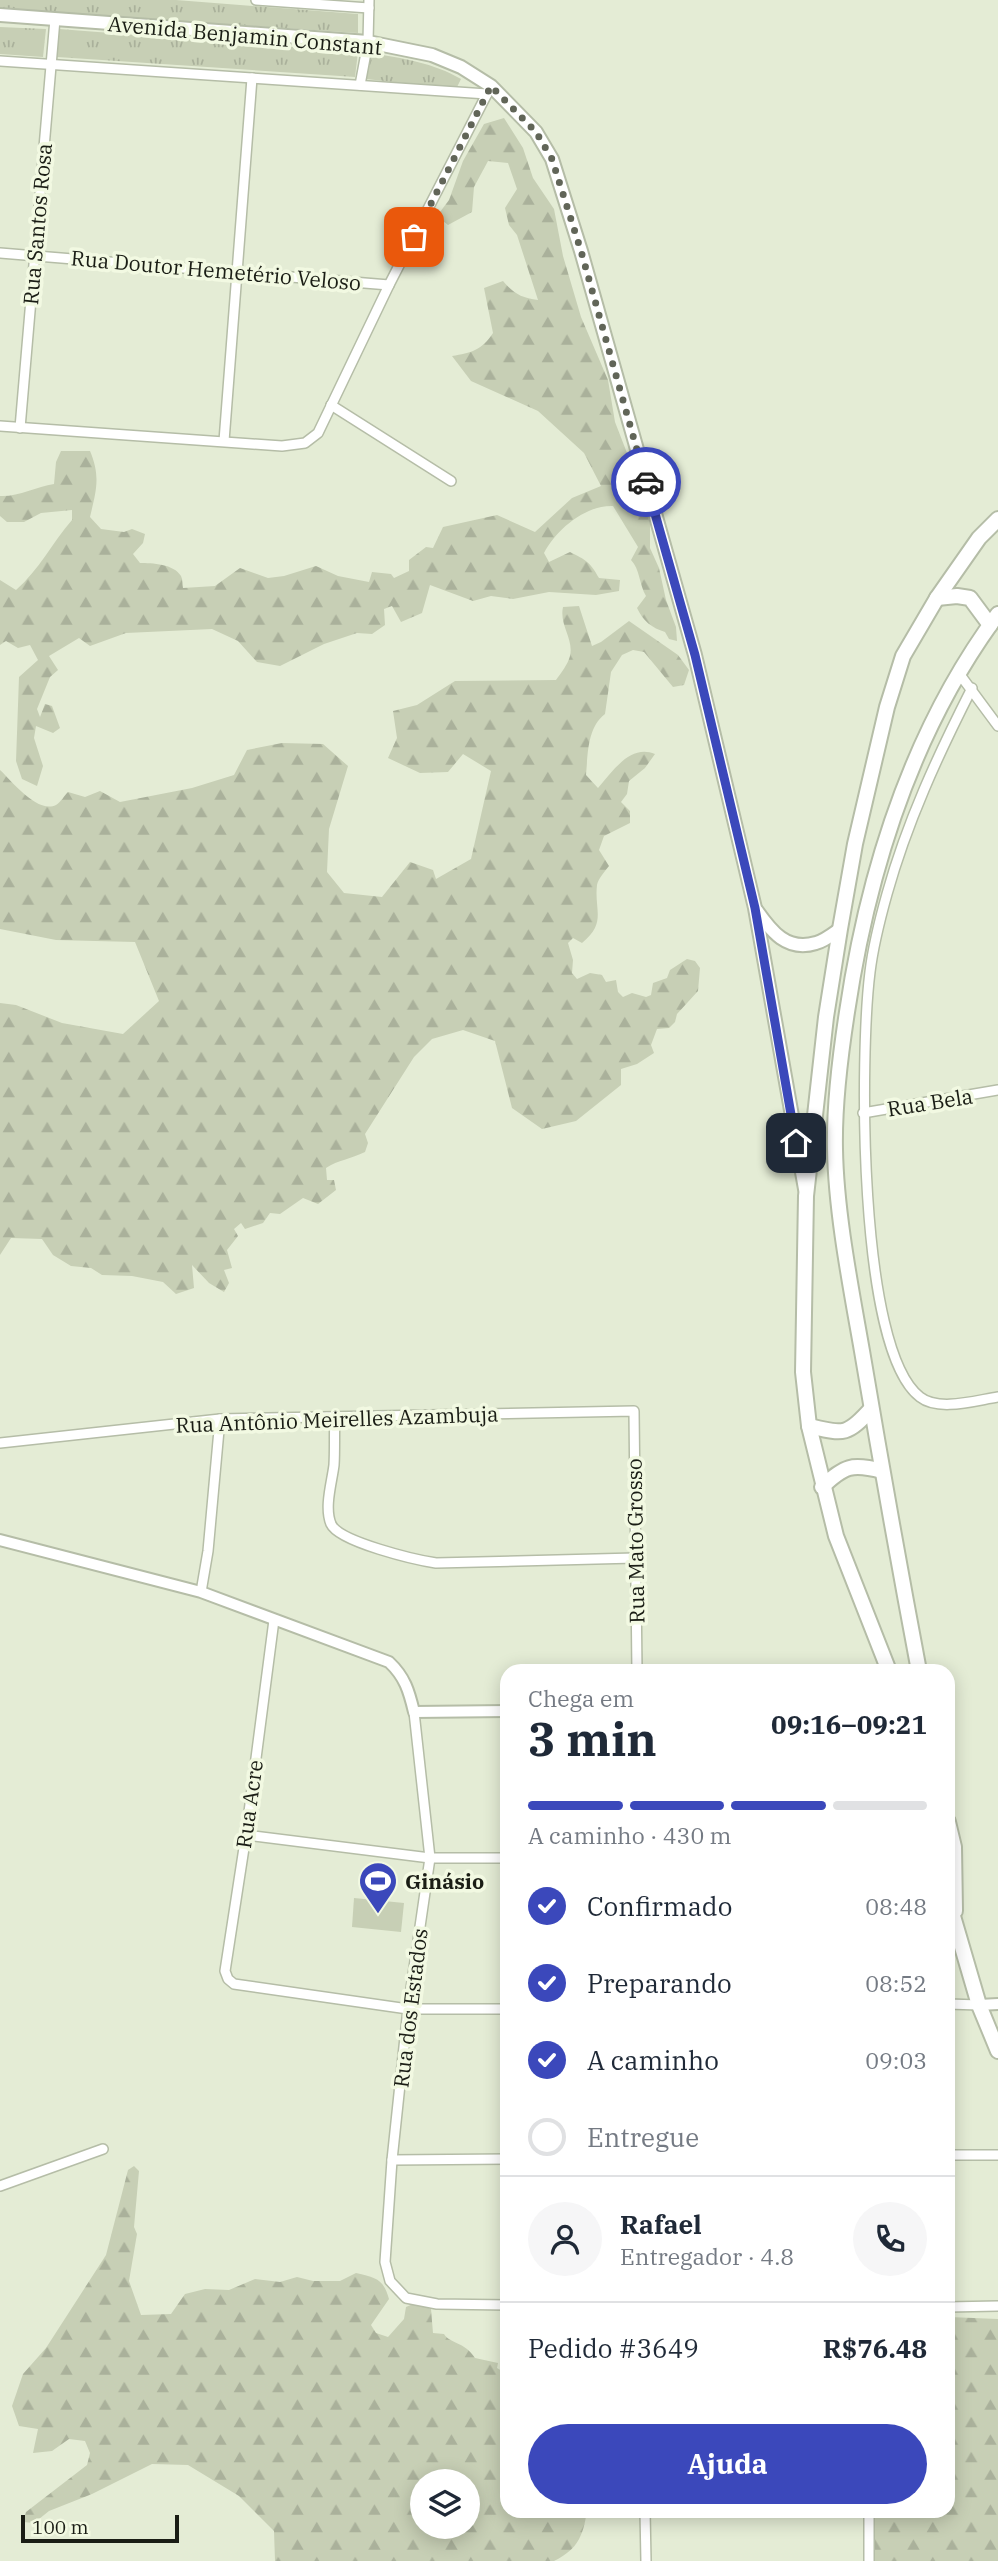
<!DOCTYPE html>
<html lang="pt">
<head>
<meta charset="utf-8">
<style>
  body { margin:0; font-family:"IBM Plex Serif",serif; background:#f6f6f7; color:#1f2937; height:100vh; display:flex; flex-direction:column; font-size:26px; white-space:nowrap }
  * { box-sizing:border-box; margin:0 }
  p { font-size:23px; color:#747a83 }
  .icon { flex:none; width:38px; height:38px; fill:none; stroke:currentColor; stroke-width:2; stroke-linecap:round; stroke-linejoin:round }
  .map { position:relative; flex:1; overflow:hidden }
  .sheet { position:absolute; left:500px; top:1664px; width:455px; height:854px; display:flex; flex-direction:column; background:#fff; border-radius:21px; box-shadow:0 4px 18px #0003 }
  .sheet>* { flex:none }
  .controls { position:absolute; left:410px; top:2469px; display:grid; gap:14px }
  .controls a { display:grid; place-items:center; width:70px; height:70px; border-radius:50%; background:#fff; box-shadow:0 4px 18px #0003; font-size:35px }
  .scale { position:absolute; left:21px; bottom:18px; width:158px; box-sizing:border-box; padding-left:7px; border:4px solid #1a1d15; border-top:0; font-size:19px; line-height:24px; white-space:nowrap; color:#1a1d15; -webkit-text-stroke:5px #f2f9e2; paint-order:stroke }
  .pin { position:absolute; display:grid; place-items:center; width:60px; height:60px; color:#fff; margin:-30px; border-radius:14px; box-shadow:0 4px 10px #0006 }
  .courier { position:absolute; display:grid; place-items:center; width:70px; height:70px; margin:-35px; border:5px solid #3b48bb; border-radius:50%; background:#fff; color:#222; box-shadow:0 2px 9px #0007 }
  .summary em { font-style:normal; font-weight:700 }
  .summary div { display:flex; flex-direction:column-reverse }
  .summary { display:flex; align-items:center; justify-content:space-between; height:119px; padding:0 28px }
  h1 { font-size:46px; font-weight:700; line-height:52px }
  .bar { display:grid; grid-template-columns:repeat(4,1fr); gap:10px 7px; align-content:center; height:84px; padding:0 28px }
  .bar i { height:9px; border-radius:5px; background:#e0e1e3 }
  .bar .on { background:#3b48bb }
  .bar p { grid-column:span 4 }
  .line { display:flex; align-items:center; gap:18px; padding:0 28px; border-top:2px solid #e0e1e3 }
  .line div { flex:1 }
  .round { display:grid; place-items:center; flex:none; width:74px; height:74px; border-radius:37px; background:#f6f6f7 }
  ol { padding:0 28px; list-style:none }
  li { display:flex; align-items:center; gap:21px; height:77px }
  li p { margin-inline-start:auto }
  li .icon { padding:7px; border-radius:50%; background:#3b48bb; color:#fff; stroke-width:4 }
  li:last-child { color:#747a83 }
  li i { width:38px; height:38px; border:4px solid #e0e1e3; border-radius:50% }
  .cta { display:flex; gap:14px; margin-top:auto; padding:14px 28px }
  .cta a { flex:1; height:80px; border-radius:42px; background:#3b48bb; color:#fff; font-size:28px; font-weight:700; line-height:80px; text-align:center }
  .map>svg:first-child { display:block }
  .grass { fill:url(#grass-tufts) }
  .forest { fill:url(#forest-firs); fill-rule:evenodd }
  .pitch { fill:#c7cfb5 }
  .lines { fill:none; stroke-linecap:round; stroke-linejoin:round }
  .minor-casing { stroke:#b5bda7; stroke-width:12 }
  .tertiary-casing { stroke:#b5bda7; stroke-width:14 }
  .secondary-casing { stroke:#b5bda7; stroke-width:16 }
  .primary-casing { stroke:#b5bda7; stroke-width:18 }
  .minor { stroke:#fff; stroke-width:9 }
  .tertiary { stroke:#fff; stroke-width:10 }
  .secondary { stroke:#fff; stroke-width:12 }
  .primary { stroke:#fff; stroke-width:14 }
  .done { stroke:#616558; stroke-width:7; stroke-dasharray:0 12.6 }
  .route { stroke:#3b48bb; stroke-width:9 }
  .labels { text-anchor:middle; dominant-baseline:central; stroke-width:7; stroke-linejoin:round; paint-order:stroke }
  .street-label { font-size:21px; fill:#1a1d15; stroke:#f2f9e2 }
  .poi-label { font-size:21px; font-weight:bold; fill:#1a1d15; stroke:#f2f9e2; text-anchor:start }
</style>
</head>
<body>
<div class="map">
<svg width="998" height="2561" viewBox="0 0 998 2561">
  <defs>
    <pattern id="grass-tufts" width="24" height="20" patternUnits="userSpaceOnUse" patternTransform="scale(1.75)"><rect width="24" height="20" fill="#c7cfb5"/><path d="M3 7l-1-3M5 7V3M7 7l1-3M15 17l-1-3M17 17v-4M19 17l1-3" fill="none" stroke="#aab19b"/></pattern>
    <pattern id="forest-firs" width="22" height="20" patternUnits="userSpaceOnUse" patternTransform="scale(1.75)"><rect width="22" height="20" fill="#c7cfb5"/><path d="M5 1l3.5 6h-7zM16 11l3.5 6h-7z" fill="#aab19b"/></pattern>
  </defs>
  <rect width="100%" height="100%" fill="#e4ecd5"/>
  <g class="grass">
    <path d="M0 0H176L358 14V33L0 9Z"/>
    <path d="M0 27 46 29 43 57 0 54Z"/>
    <path d="M59 29 358 52 355 77 57 57Z"/>
    <path d="M371 53C402 58 434 63 461 79L456 89 366 79Z"/>
  </g>
  <g class="forest">
    <path d="M504 118 523 148 533 178 554 209 563 256 581 317 608 380 615 422 641 489 650 524V548L659 568 666 600 676 627 677 641 669 639 665 632C652 628 643 621 637 608L646 596C639 584 640 569 631 560L638 547 613 506C585 505 556 530 544 553L549 562 570 552C586 560 590 562 599 578L620 580 619 591 596 595 549 592 513 599 491 596 473 601 430 585 422 613 401 622 392 606 384 609 385 625 372 634 357 633 324 644 280 666 257 662 238 641 212 629 126 633 90 646 79 638 49 656 58 670 50 677 37 709 40 717 45 704 52 706 60 728 53 733 36 726 34 738 43 766 37 786 22 779 16 761 19 677 38 660 30 645 18 648 6 641 0 645V580L16 590C39 570 52 543 72 520V510L41 513 24 522H7L0 516V496C18 497 36 487 54 484L56 462 61 451H90C101 477 96 491 90 517L101 529 124 532 132 529 145 534 143 543 133 554 140 563C152 563 174 564 181 576 183 580 182 584 183 588L215 586 240 568 268 578 284 576 316 566 338 576 369 582 372 572 391 574 394 578 409 571V560L426 547 433 548 443 527 497 515 535 532 572 498 601 486 584 453 538 411 471 381 452 356C471 353 482 350 493 333L484 288 503 281C513 293 521 298 538 300L517 235 509 225 505 208 517 189 508 163 488 161 474 187 472 212 448 225 437 216 449 200 463 161 484 124Z"/>
    <path d="M579 606 592 646 601 642 629 621 678 655 689 670 684 685 673 687 644 652 633 650 622 655 611 672 605 714C587 728 588 754 586 775L598 788C613 771 630 744 655 754L645 768 629 781 627 794 621 802 630 811V823L604 836 599 850 609 866C605 871 598 879 597 885 594 910 607 923 582 943L573 938 568 943 573 960 572 973 577 979 590 973 602 975 606 982 616 980 618 992 623 997 632 993 646 997 651 995 653 983 667 978 670 970 687 959 695 961 700 968 698 991 677 1014 675 1022 669 1028 657 1029 651 1045 654 1053 637 1064 621 1069V1085L576 1121 542 1129 512 1108 495 1041 463 1030 432 1039 414 1057 365 1134 368 1143 365 1152C351 1159 338 1160 326 1168L327 1180H334L336 1190 318 1204 303 1198 280 1214 270 1213 263 1223 245 1229 241 1223 234 1229 238 1236 227 1250 232 1268 224 1270 229 1283 224 1292 209 1283 192 1265 194 1288 176 1294 163 1282 132 1276 102 1275 91 1268 71 1266 53 1255 42 1239 11 1238 0 1255V1003L16 1005 62 1023 123 1034 159 1001 135 942 56 940 0 929V770C11 780 37 814 56 805 61 802 64 796 68 792L85 797 100 791 120 802 192 788 234 775 247 750 282 743 323 744 348 766 329 829 327 872 344 893 382 897 410 862 433 870 436 879 471 859 491 771 463 754 448 772 420 773 388 758 397 738 393 711 417 705 455 681 556 680C561 673 568 664 570 656 574 639 559 625 563 607Z"/>
    <path d="M134 2166 139 2171 134 2227 137 2234 129 2281 141 2315 171 2314 185 2294 205 2289 229 2290 255 2279 280 2282 297 2277 313 2281H340L356 2273C376 2278 383 2278 389 2299L371 2325 376 2333 388 2337 404 2319 406 2307 415 2303 431 2309 433 2333 444 2334C450 2344 464 2341 475 2358L498 2363 497 2368 507 2374 508 2511H587C583 2536 578 2549 554 2561H275L274 2531 239 2496 188 2465 152 2464 92 2494 49 2511 34 2523 23 2522 26 2512 87 2465 90 2453 85 2441 69 2439 52 2451 33 2453 38 2429 19 2426 12 2406 23 2374 46 2348 106 2255 128 2170ZM422 2482H467V2527H422Z"/>
    <path d="M949 2317 998 2319V2561H872L875 2511H948Z"/>
  </g>
  <path class="pitch" d="M354 1898 404 1903 401 1932 352 1927Z"/>
  <g class="lines">
    <defs>
      <g id="minor">
        <path d="M256 0 369 8"/>
        <path d="M0 61 487 94"/>
        <path d="M360 85 368 42 369 0"/>
        <path d="M0 253 389 285"/>
        <path d="M331 405 451 481"/>
        <path d="M0 426 282 446 305 443 318 433 389 285 491 86"/>
        <path d="M20 428 55 19"/>
        <path d="M224 441 252 78"/>
        <path d="M958 672 998 726"/>
        <path d="M972 688C938 755 907 822 887 894 880 919 873 947 870 972 860 1051 857 1349 920 1397 939 1412 977 1400 998 1397"/>
        <path d="M863 1113 998 1090"/>
        <path d="M335 1416C334 1432 335 1449 334 1465 332 1482 324 1507 331 1524 339 1542 416 1560 436 1563L635 1558"/>
        <path d="M0 1443 220 1419 634 1411 637 1671"/>
        <path d="M201 1592 208 1551 220 1419"/>
        <path d="M274 1620 246 1835 225 1971 228 1979 234 1984 408 2009H508"/>
        <path d="M414 1712 430 1858 408 2009 392 2160 385 2262 390 2281 406 2298 437 2304 508 2305"/>
        <path d="M246 1835 430 1858H508"/>
        <path d="M948 2004 979 2005"/>
        <path d="M948 2155H998"/>
        <path d="M392 2160 508 2159"/>
        <path d="M0 2186 103 2149"/>
        <path d="M948 2307 998 2306"/>
        <path d="M645 2511 646 2561"/>
        <path d="M869 2561V2511"/>
      </g>
      <g id="tertiary">
        <path d="M0 1540 201 1592 389 1662C405 1677 409 1691 414 1712L508 1711"/>
        <path d="M979 2005 998 2004"/>
      </g>
      <g id="secondary">
        <path d="M0 15 368 42 432 55 461 67 491 86 536 132 552 159 581 251 695 655 755 908 805 1189"/>
        <path d="M757 911C771 931 787 952 816 943 824 941 833 934 840 929"/>
      </g>
      <g id="primary">
        <path d="M937 598 957 596 970 598 990 625"/>
        <path d="M809 1426C844 1434 847 1436 871 1409"/>
        <path d="M822 1487C844 1466 852 1463 882 1471"/>
        <path d="M889 1671 836 1536 809 1426 803 1372 806 1196 826 1017 840 929 855 844 887 707 903 656 937 598 979 538 998 519"/>
        <path d="M919 1671C899 1565 880 1458 862 1351 851 1288 836 1213 835 1149 834 1103 840 1057 847 1012 868 871 912 730 998 614"/>
        <path d="M948 1822 954 1847 955 1911"/>
        <path d="M948 1899 979 2005 998 2051"/>
      </g>
    </defs>
    <use href="#minor" class="minor-casing"/>
    <use href="#tertiary" class="tertiary-casing"/>
    <use href="#secondary" class="secondary-casing"/>
    <use href="#primary" class="primary-casing"/>
    <use href="#minor" class="minor"/>
    <use href="#tertiary" class="tertiary"/>
    <use href="#secondary" class="secondary"/>
    <use href="#primary" class="primary"/>
  </g>
  <g class="lines">
    <path class="done" d="M414 237 491 86 536 132 552 159 581 251 646 482"/>
    <path class="route" d="M646 482 695 655 755 908 796 1143"/>
  </g>
  <defs>
    <symbol id="stadium-pin" viewBox="-11 -11 22 30"><path d="M0 17L-7.5 6A9.5 9.5 0 1 1 7.5 6Z" fill="#3b48bb" stroke="#f2f9e2"/><path d="M0-5a6.5 5 0 1 0 0 10a6.5 5 0 1 0 0-10ZM-3.5-1.8h7v3.6h-7Z" fill="#fff"/></symbol>
  </defs>
  <g fill-rule="evenodd">
    <use href="#stadium-pin" x="356" y="1859" width="44" height="60"/>
  </g>
  <g class="labels">
    <g class="street-label">
      <text transform="translate(245 35) rotate(5)">Avenida Benjamin Constant</text>
      <text transform="translate(37 224) rotate(-85)">Rua Santos Rosa</text>
      <text transform="translate(216 270) rotate(5)">Rua Doutor Hemetério Veloso</text>
      <text transform="translate(930 1102) rotate(-9)">Rua Bela</text>
      <text transform="translate(337 1419) rotate(-2)">Rua Antônio Meirelles Azambuja</text>
      <text transform="translate(635 1541) rotate(-91)">Rua Mato Grosso</text>
      <text transform="translate(249 1804) rotate(-82)">Rua Acre</text>
      <text transform="translate(410 2008) rotate(-83)">Rua dos Estados</text>
    </g>
    <g class="poi-label">
      <text x="405" y="1881">Ginásio</text>
    </g>
  </g>
</svg>
<div class="controls">
<a><svg class="icon" aria-label="layers" viewBox="0 0 24 24"><path d="M12 4l9 5-9 5-9-5zM3 14l9 5 9-5"/></svg></a>
</div>
<div class="scale">100 m</div>
<div class="pin" style="left:414px;top:237px;background:#ea580c"><svg class="icon" aria-label="bag" viewBox="0 0 24 24"><path d="M5 8h14l-1 12H6zM9 8a3 3 0 0 1 6 0"/></svg></div>
<div class="pin" style="left:796px;top:1143px;background:#1f2937"><svg class="icon" aria-label="home" viewBox="0 0 24 24"><path d="M3 11l9-7 9 7M6 9v11h12V9"/></svg></div>
<div class="courier" style="left:646px;top:482px"><svg class="icon" aria-label="car" viewBox="0 0 24 24"><path d="M5 17H2v-5l4-1 3-4h7l3 4 3 1v5h-3M9 17h6M6 11h13"/><circle cx="7" cy="17" r="2"/><circle cx="17" cy="17" r="2"/></svg></div>
<section class="sheet">
<div class="summary"><div><h1>3 min</h1><p>Chega em</p></div><em>09:16–09:21</em></div>
<div class="bar"><i class="on"></i><i class="on"></i><i class="on"></i><i></i><p>A caminho · 430 m</p></div>
<ol>
<li><svg class="icon" aria-label="check" viewBox="0 0 24 24"><path d="M5 12l5 5 9-10"/></svg>Confirmado<p>08:48</p></li>
<li><svg class="icon" aria-label="check" viewBox="0 0 24 24"><path d="M5 12l5 5 9-10"/></svg>Preparando<p>08:52</p></li>
<li><svg class="icon" aria-label="check" viewBox="0 0 24 24"><path d="M5 12l5 5 9-10"/></svg>A caminho<p>09:03</p></li>
<li><i></i>Entregue</li>
</ol>
<div class="line" style="height:126px"><a class="round"><svg class="icon" aria-label="person" viewBox="0 0 24 24"><circle cx="12" cy="8" r="4"/><path d="M4 21q1-7 8-7t8 7"/></svg></a><div><b>Rafael</b><p>Entregador · 4.8</p></div><a class="round"><svg class="icon" aria-label="phone" viewBox="0 0 24 24"><path d="M5 4h4l2 5-3 2q2 4 5 5l2-3 5 2v4C11 20 4 13 5 4z"/></svg></a></div>
<div class="line" style="height:91px"><div>Pedido #3649</div><b>R$76.48</b></div>
<div class="cta"><a>Ajuda</a></div>
</section>
</div>
</body>
</html>
